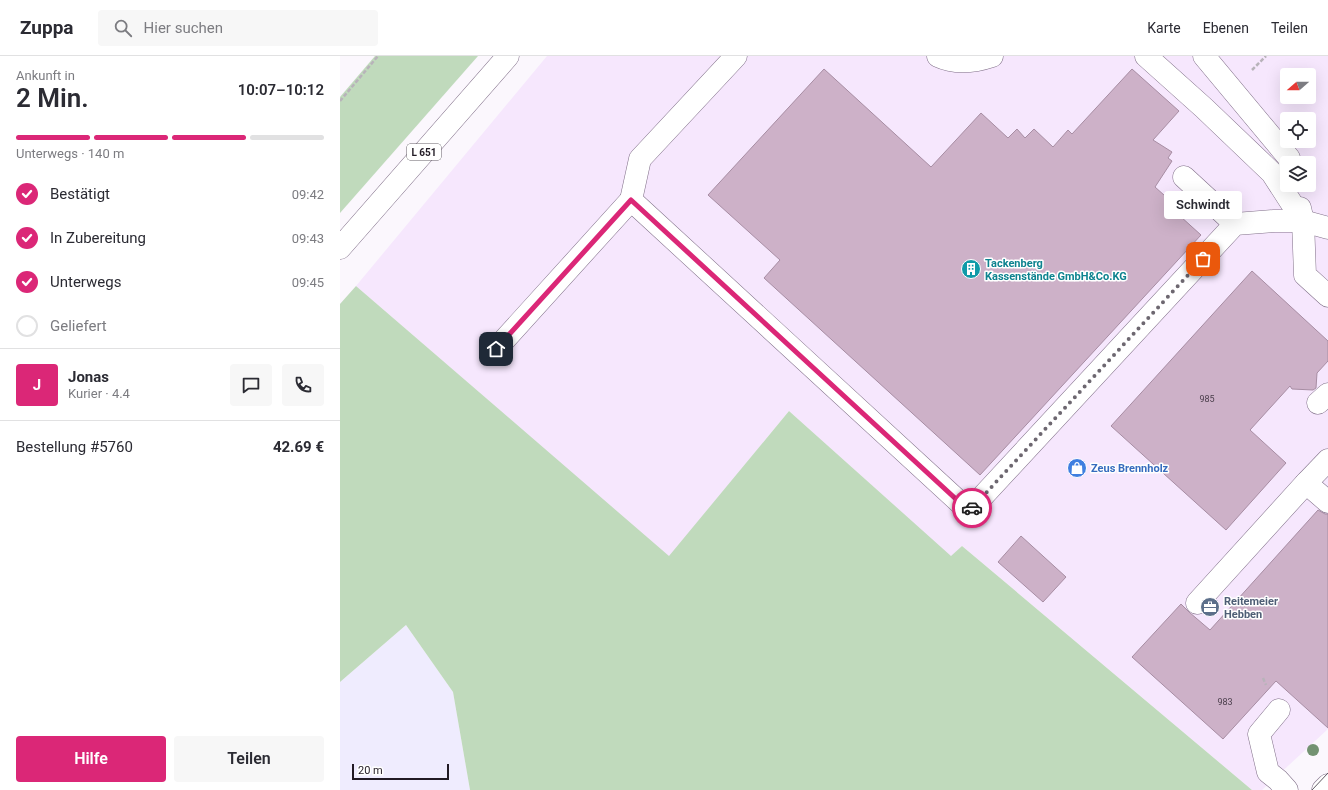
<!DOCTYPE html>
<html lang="de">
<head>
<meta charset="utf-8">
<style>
  body { margin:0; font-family:Roboto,sans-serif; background:#f7f7f7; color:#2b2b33; height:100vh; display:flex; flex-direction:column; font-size:15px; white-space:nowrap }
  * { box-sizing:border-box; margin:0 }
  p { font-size:13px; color:#7c7c81 }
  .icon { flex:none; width:22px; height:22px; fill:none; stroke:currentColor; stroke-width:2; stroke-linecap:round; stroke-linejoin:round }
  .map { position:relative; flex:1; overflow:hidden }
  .sheet { display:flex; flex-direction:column; background:#fff; width:340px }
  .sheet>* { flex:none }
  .needle { width:26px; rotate:250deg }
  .tools { position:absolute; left:940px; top:12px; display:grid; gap:8px }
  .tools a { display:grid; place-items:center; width:36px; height:36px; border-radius:4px; background:#fff; box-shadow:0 4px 16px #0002; font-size:20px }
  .scale { position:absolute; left:12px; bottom:10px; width:97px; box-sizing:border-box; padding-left:4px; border:2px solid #211a24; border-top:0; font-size:11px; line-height:14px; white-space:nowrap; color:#211a24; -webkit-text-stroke:3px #fff; paint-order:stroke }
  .pin { position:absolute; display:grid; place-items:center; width:34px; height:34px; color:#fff; margin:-17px; border-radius:8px; box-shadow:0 2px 6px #0006 }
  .courier { position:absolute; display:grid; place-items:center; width:40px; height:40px; margin:-20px; border:3px solid #db2777; border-radius:50%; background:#fff; color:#222; box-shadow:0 1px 5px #0007 }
  .bubble { position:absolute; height:28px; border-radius:4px; background:#fff; box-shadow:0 4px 16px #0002; font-size:13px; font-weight:600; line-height:28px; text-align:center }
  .overview em { font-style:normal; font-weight:600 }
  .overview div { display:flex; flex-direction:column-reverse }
  .overview { display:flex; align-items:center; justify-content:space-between; height:68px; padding:0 16px }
  h1 { font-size:26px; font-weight:600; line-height:30px }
  .bar { display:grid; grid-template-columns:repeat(4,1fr); gap:6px 4px; align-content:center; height:48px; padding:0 16px }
  .bar i { height:5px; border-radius:3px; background:#e1e1e2 }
  .bar .current { background:#db2777 }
  .bar p { grid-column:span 4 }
  .line { display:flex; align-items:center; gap:10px; padding:0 16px; border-top:1px solid #e1e1e2 }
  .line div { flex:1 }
  .round { display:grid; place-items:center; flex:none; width:42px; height:42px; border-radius:4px; background:#f7f7f7 }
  ol { padding:0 16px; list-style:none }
  li { display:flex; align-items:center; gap:12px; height:44px }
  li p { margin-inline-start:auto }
  li .icon { padding:4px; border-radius:50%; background:#db2777; color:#fff; stroke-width:4 }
  li:last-child { color:#7c7c81 }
  li i { width:22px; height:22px; border:2px solid #e1e1e2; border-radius:50% }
  .button { display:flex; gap:8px; margin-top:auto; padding:8px 16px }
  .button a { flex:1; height:46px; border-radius:4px; background:#db2777; color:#fff; font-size:16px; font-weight:600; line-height:46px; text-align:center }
  .button a+a { background:#f7f7f7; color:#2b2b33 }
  header { display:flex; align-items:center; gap:24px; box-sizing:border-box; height:56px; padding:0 20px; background:#fff; border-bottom:1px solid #e1e1e2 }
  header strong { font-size:19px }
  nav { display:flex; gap:22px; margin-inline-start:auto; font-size:14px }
  .search { width:280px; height:36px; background:#f7f7f7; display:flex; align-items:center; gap:10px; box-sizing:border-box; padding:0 14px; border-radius:4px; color:#7c7c81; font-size:15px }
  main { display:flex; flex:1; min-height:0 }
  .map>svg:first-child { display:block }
  .commercial { fill:#efecfe }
  .built { fill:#f6e7fd; fill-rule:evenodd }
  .green { fill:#c0dabc }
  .building { fill:#cdb1c8; stroke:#a78da3 }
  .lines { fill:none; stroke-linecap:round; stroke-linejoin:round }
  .minor-casing { stroke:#817089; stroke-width:23 }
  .major-casing { stroke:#817089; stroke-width:23 }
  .path { stroke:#b8b3ba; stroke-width:2.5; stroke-dasharray:4 2; stroke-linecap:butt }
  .minor { stroke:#fff; stroke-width:22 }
  .major { stroke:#fff; stroke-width:22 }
  .tram { stroke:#5f5962; stroke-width:1 }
  .tree { fill:#739272 }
  .done { stroke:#6d6770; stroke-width:4; stroke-dasharray:0 7.2 }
  .route { stroke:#db2777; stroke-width:5 }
  .labels { text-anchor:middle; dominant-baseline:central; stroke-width:3; stroke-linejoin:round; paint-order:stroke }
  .number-label { font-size:9px; fill:#4c404d }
  .shield { fill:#fff; stroke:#645f66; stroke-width:1 }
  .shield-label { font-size:10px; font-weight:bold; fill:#211a24 }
  .culture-label { font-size:11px; font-weight:bold; fill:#0d838f; stroke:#fff; text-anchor:start }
  .shop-label { font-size:11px; font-weight:bold; fill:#366cbe; stroke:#fff; text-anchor:start }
  .service-label { font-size:11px; font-weight:bold; fill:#4e5e75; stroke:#fff; text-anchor:start }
</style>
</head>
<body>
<header>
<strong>Zuppa</strong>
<div class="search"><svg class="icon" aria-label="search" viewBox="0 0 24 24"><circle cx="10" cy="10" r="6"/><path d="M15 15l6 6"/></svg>Hier suchen</div>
<nav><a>Karte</a><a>Ebenen</a><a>Teilen</a></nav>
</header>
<main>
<section class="sheet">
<div class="overview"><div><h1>2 Min.</h1><p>Ankunft in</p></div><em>10:07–10:12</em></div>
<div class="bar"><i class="current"></i><i class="current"></i><i class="current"></i><i></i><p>Unterwegs · 140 m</p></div>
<ol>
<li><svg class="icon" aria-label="check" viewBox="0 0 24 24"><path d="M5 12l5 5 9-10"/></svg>Bestätigt<p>09:42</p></li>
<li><svg class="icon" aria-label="check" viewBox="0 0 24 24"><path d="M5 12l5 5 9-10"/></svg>In Zubereitung<p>09:43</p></li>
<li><svg class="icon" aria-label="check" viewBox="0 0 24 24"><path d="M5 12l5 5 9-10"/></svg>Unterwegs<p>09:45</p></li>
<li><i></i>Geliefert</li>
</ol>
<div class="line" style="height:72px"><b class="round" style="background:#db2777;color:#fff">J</b><div><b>Jonas</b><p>Kurier · 4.4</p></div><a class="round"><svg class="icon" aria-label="chat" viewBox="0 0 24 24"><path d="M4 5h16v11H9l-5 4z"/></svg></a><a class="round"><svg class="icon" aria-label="phone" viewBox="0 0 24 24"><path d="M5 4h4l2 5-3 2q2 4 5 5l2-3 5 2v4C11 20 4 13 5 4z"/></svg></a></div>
<div class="line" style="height:52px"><div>Bestellung #5760</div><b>42.69 €</b></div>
<div class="button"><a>Hilfe</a><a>Teilen</a></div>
</section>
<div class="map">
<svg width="988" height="734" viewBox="0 0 988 734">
  <rect width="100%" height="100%" fill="#fbf7fd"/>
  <path class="commercial" d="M66 569 113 636 130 734H0V626Z"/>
  <path class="built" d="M207 0H988V673L922 734H912L622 490 611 501 449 355 329 501 16 230ZM947 19H969V41H947ZM947 63H969V85H947ZM947 107H969V129H947Z"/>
  <g class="green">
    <path d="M35 0H138L0 157V41Z"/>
    <path d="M16 230 329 500 449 355 611 500 622 490 912 734H130L113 636 66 569 0 626V248Z"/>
  </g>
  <g class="building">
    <path d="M484 13 591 111 641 57 668 82 677 73 685 82 694 73 713 91 728 74 732 78 792 13 839 55 813 84 832 96 828 102 832 105 815 131 843 156 840 160 861 179 640 419 424 222 440 204 368 139Z"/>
    <path d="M912 215 988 285V305L977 317 976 332 973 334 952 333 950 330 910 374 946 407 886 474 771 370Z"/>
    <path d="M978 454 985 458H988V672L936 625 883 683 792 601 841 548 849 556 870 574Z"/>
    <path d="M681 480 726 521 703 546 658 506Z"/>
  </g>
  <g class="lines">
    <defs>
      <g id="minor">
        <path d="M396 0 300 103 291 144 629 455 895 168 934 165H963L988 172"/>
        <path d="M598 0C615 8 634 6 652 0"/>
        <path d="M806 0 864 52 932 117 963 165"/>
        <path d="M864 0 949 102 950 107"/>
        <path d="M844 121 895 168"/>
        <path d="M960 152 963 165 965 219 988 240"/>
        <path d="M156 293 291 144"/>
        <path d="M978 347 988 338"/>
        <path d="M966 427 988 404"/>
        <path d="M857 547 966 427 988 446"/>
        <path d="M939 654 919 678 928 716 938 724 947 734"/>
        <path d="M983 734 988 729"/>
      </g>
      <path id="major" d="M0 192 168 0"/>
    </defs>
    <use href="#minor" class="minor-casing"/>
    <use href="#major" class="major-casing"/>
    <g class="path">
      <path d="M912 14 926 0"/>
      <path d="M0 45 38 0"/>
      <path d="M923 622 926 629"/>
    </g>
    <use href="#minor" class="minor"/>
    <use href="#major" class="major"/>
    <path class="tram" d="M972 734 988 717"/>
  </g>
  <circle class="tree" cx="973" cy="694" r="6"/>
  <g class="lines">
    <path class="done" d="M632 452 863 203"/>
    <path class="route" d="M156 293 291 144 629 455 632 452"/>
  </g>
  <defs>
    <symbol id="building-disc" viewBox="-11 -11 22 22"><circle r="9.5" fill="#0f9aa8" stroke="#fff"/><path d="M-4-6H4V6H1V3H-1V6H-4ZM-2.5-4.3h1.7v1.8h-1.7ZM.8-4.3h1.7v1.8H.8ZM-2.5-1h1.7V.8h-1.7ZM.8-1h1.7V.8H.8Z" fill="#fff"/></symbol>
    <symbol id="shop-disc" viewBox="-11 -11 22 22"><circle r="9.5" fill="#3f7fe0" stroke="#fff"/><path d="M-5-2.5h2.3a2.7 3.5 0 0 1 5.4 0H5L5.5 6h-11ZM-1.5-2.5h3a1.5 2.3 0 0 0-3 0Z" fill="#fff"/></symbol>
    <symbol id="office-disc" viewBox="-11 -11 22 22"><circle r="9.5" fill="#5c6f8a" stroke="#fff"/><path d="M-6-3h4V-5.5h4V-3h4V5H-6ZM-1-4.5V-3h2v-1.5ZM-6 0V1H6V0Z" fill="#fff"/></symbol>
  </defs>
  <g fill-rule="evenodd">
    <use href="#building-disc" x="620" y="202" width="22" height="22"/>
    <use href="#shop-disc" x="726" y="401" width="22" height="22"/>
    <use href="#office-disc" x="859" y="540" width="22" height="22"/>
  </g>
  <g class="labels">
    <g class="number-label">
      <text x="867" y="343">985</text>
      <text x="885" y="646">983</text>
    </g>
    <rect class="shield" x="67" y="88" width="34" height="16" rx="3"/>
    <g class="shield-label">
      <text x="84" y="96">L 651</text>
    </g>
    <g class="culture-label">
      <text x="645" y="207">Tackenberg<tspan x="645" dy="13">Kassenstände GmbH&amp;Co.KG</tspan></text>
    </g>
    <g class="shop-label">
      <text x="751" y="412">Zeus Brennholz</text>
    </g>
    <g class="service-label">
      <text x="884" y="545">Reitemeier<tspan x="884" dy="13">Hebben</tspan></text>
    </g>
  </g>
</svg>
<div class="tools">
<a><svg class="needle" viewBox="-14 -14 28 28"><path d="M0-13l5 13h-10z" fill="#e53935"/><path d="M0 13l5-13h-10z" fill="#7c7c81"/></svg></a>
<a><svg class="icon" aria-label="locate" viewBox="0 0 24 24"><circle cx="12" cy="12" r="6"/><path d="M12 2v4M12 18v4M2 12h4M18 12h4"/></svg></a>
<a><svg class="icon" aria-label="layers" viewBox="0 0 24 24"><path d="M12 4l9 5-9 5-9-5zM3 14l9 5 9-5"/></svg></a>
</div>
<div class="scale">20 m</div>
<div class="pin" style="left:863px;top:203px;background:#ea580c"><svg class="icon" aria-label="bag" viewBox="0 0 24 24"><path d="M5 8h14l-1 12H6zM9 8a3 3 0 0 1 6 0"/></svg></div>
<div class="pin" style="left:156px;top:293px;background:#1f2937"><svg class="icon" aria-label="home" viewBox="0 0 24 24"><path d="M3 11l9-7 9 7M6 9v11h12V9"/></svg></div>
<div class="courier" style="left:632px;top:452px"><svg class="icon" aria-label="car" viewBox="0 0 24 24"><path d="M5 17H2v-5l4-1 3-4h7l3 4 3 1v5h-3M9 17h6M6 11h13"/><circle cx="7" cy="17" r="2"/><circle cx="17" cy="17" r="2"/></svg></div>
<div class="bubble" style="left:824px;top:135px;width:78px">Schwindt</div>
</div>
</main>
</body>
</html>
